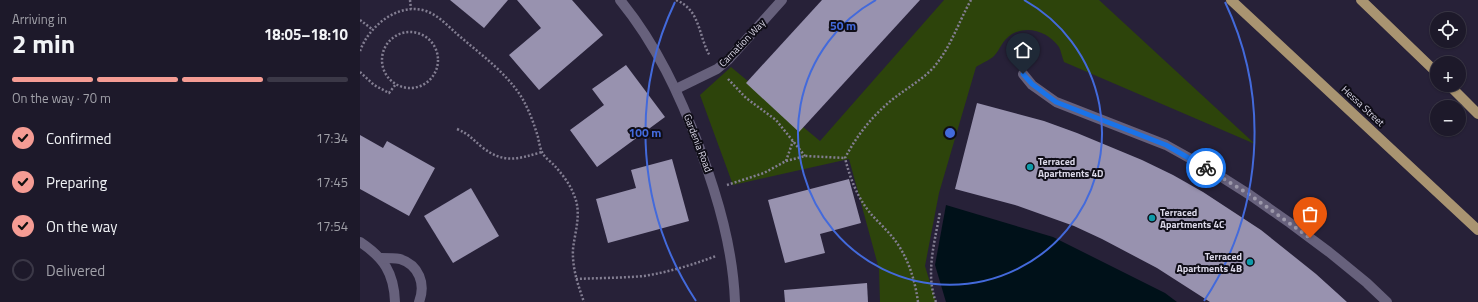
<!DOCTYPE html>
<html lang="en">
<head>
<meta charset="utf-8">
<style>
  body { margin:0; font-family:"Titillium Web",sans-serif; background:#252232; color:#f1f3f6; height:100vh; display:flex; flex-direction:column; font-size:15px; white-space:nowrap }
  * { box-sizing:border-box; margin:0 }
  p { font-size:13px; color:#a0a0a8 }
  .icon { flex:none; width:22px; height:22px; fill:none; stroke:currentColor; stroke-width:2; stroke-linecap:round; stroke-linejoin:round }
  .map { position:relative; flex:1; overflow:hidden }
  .panel { display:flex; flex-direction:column; background:#1d192a; width:360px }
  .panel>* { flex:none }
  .tools { position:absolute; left:1070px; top:12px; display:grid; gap:8px }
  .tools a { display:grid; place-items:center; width:36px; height:36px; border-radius:50%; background:#1d192a; box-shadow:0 1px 3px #0004,0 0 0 1px #3b3847; font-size:20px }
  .pin { position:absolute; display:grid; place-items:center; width:34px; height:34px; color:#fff; margin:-41px -17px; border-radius:50% 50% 50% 0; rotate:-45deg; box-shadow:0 0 4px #0007 }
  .pin .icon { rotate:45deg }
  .courier { position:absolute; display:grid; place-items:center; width:40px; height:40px; margin:-20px; border:3px solid #1a73e8; border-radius:50%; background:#fff; color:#222; box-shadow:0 1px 5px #0007 }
  .overview em { font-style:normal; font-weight:700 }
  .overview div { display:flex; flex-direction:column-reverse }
  .overview { display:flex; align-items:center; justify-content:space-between; height:68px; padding:0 12px }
  h1 { font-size:26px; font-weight:700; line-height:30px }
  .bar { display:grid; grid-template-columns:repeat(4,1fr); gap:6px 4px; align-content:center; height:48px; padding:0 12px }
  .bar i { height:5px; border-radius:3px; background:#3b3847 }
  .bar .selected { background:#f59c94 }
  .bar p { grid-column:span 4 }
  ol { padding:0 12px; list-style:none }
  li { display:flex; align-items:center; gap:12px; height:44px }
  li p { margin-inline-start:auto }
  li .icon { padding:4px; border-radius:50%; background:#f59c94; color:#111; stroke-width:4 }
  li:last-child { color:#a0a0a8 }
  li i { width:22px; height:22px; border:2px solid #3b3847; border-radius:50% }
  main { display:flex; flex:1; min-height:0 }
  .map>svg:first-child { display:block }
  .green { fill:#2d440b }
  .water { fill:#001119 }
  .building { fill:#9892af }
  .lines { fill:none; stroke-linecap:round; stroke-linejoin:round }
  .path { stroke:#837e92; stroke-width:2.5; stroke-dasharray:2 2; stroke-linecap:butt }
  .minor { stroke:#67617c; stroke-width:10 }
  .primary { stroke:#a99471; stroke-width:10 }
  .done { stroke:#9c98aa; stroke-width:4; stroke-dasharray:0 7.2 }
  .route { stroke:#1a73e8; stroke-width:5 }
  .ring { fill:none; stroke:#436adb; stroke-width:2 }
  .culture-dot { fill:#0f9aa8; stroke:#0f0d17; stroke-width:1.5 }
  .labels { text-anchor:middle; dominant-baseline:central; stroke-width:4; stroke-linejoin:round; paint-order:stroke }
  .street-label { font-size:10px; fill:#dbd8e8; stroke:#0f0d17 }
  .poi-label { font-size:10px; font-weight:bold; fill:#dbd8e8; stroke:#0f0d17; text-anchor:start }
  .centre { fill:#436adb; stroke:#0f0d17; stroke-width:2 }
  .ring-label { font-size:12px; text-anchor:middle; font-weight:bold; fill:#436adb; stroke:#0f0d17; stroke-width:4; stroke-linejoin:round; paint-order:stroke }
</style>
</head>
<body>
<main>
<section class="panel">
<div class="overview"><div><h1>2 min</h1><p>Arriving in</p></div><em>18:05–18:10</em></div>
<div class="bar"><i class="selected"></i><i class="selected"></i><i class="selected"></i><i></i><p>On the way · 70 m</p></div>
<ol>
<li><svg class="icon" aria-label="check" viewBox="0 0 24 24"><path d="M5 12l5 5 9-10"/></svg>Confirmed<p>17:34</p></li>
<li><svg class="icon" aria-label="check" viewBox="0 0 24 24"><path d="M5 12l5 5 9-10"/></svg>Preparing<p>17:45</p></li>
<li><svg class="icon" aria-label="check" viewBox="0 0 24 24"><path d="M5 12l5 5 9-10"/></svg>On the way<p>17:54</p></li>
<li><i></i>Delivered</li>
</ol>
</section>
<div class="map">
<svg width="1118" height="302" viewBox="0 0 1118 302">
  <rect width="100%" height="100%" fill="#272138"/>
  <path class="green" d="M584 0H739L895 144 704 62C702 57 701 51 699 47 688 32 669 25 652 34 641 41 641 49 634 56 630 60 622 63 616 67L579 193 565 266 576 302H520L519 269 489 159 373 185 340 95 371 67 460 141Z"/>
  <path class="water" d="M586 205 693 237 805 293 817 302H586L575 265Z"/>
  <g class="building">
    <path d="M90 0H148L124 28Z"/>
    <path d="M157 0H212L243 35 179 90 149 55 181 28Z"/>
    <path d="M462 0H560L439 132 386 83Z"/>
    <path d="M266 65 305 117 237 167 210 130 244 105 232 89Z"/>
    <path d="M617 103 684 121 717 133 782 160 813 175 843 192 901 230 956 274 987 302H850L797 268 742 239 714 226 655 205 595 189Z"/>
    <path d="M0 135 23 148 27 141 75 168 49 216 0 189Z"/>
    <path d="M312 159 329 221 248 243 236 199 276 188 271 170Z"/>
    <path d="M489 179 501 223 460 234 465 253 425 263 408 200Z"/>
    <path d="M111 188 139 236 93 263 64 216Z"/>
    <path d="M507 283 508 302H425L424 290Z"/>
  </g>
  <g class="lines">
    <g class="path">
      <path d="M50 0 51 9"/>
      <path d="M316 0C341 10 338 36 350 56"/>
      <path d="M0 20 12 29"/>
      <circle cx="50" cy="60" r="28"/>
      <path d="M0 51C9 26 38 2 66 11 78 15 88 26 97 34 120 54 146 72 162 98 169 110 174 124 178 137 179 142 180 148 182 152 184 157 190 161 194 165 202 174 210 184 214 195 222 213 215 231 213 249 212 268 218 285 224 302"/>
      <path d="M0 72 14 85 29 93 36 84"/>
      <path d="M368 79 386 98 416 120 445 156"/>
      <path d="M97 129C109 134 112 139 122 147 143 164 158 159 182 152"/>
      <path d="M426 161 433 141"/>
      <path d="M367 185 404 173 426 161 445 156 485 158"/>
      <path d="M216 279C238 278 261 278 284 276 309 272 332 265 356 256"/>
      <path d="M558 302C555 280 548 257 534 239 527 230 518 222 511 214 497 197 490 178 485 158 497 135 513 115 533 99 547 88 562 80 574 67 592 45 598 23 611 0"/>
      <path d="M576 302C565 274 575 241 580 212"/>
    </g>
    <g class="minor">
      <path d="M260 0C296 44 320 95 340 149 358 198 373 249 375 302"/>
      <path d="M663 74 672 85 696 102 806 145 849 169 890 195 930 223 969 252 1007 283 1027 302"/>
      <path d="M316 89 357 69 368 60 422 0"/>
      <path d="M0 242C24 258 34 273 35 302"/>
      <path d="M21 258C27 258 34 258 40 259 59 265 66 284 59 302"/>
    </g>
    <g class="primary">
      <path d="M871 0 1118 230"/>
      <path d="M1001 0 1077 73"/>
      <path d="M1089 85 1118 114"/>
    </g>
  </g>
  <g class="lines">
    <path class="done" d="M846 168 890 195 950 238"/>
    <path class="route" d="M663 74 672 84 696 102 806 145 846 168"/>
  </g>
  <g class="ring">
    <path d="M664 0A152 152 0 1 1 516 0"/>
    <path d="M336 301A305 305 0 0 1 315 2M865 2A305 305 0 0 1 844 301"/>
  </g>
  <g class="culture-dot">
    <circle cx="670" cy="167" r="4"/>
    <circle cx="792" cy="218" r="4"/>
    <circle cx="890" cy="262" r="4"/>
  </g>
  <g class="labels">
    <g class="street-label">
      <text transform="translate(382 43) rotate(-46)">Carnation Way</text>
      <text transform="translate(1003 106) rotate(43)">Hessa Street</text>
      <text transform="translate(338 143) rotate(69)">Gardenia Road</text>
    </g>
    <g class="poi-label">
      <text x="678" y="161">Terraced<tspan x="678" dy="12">Apartments 4D</tspan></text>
      <text x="800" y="212">Terraced<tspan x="800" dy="12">Apartments 4C</tspan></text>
      <text x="882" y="256" text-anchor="end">Terraced<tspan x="882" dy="12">Apartments 4B</tspan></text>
    </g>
  </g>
  <circle cx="590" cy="133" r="6" class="centre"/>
  <g class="ring-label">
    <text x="483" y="30">50 m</text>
    <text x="285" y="137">100 m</text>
  </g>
</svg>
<div class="tools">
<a><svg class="icon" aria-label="locate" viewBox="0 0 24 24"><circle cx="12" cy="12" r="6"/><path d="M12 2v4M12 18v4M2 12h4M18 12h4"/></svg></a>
<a>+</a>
<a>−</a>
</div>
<div class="pin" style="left:950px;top:238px;background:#ea580c"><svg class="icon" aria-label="bag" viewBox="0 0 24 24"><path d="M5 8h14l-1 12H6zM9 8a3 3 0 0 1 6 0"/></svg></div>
<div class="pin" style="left:663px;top:74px;background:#1f2937"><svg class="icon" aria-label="home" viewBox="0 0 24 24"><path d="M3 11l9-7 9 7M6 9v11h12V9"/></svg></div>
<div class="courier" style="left:846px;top:168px"><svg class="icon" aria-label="bike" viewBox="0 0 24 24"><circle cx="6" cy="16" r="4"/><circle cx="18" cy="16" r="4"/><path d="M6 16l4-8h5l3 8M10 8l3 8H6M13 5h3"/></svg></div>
</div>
</main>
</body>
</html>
